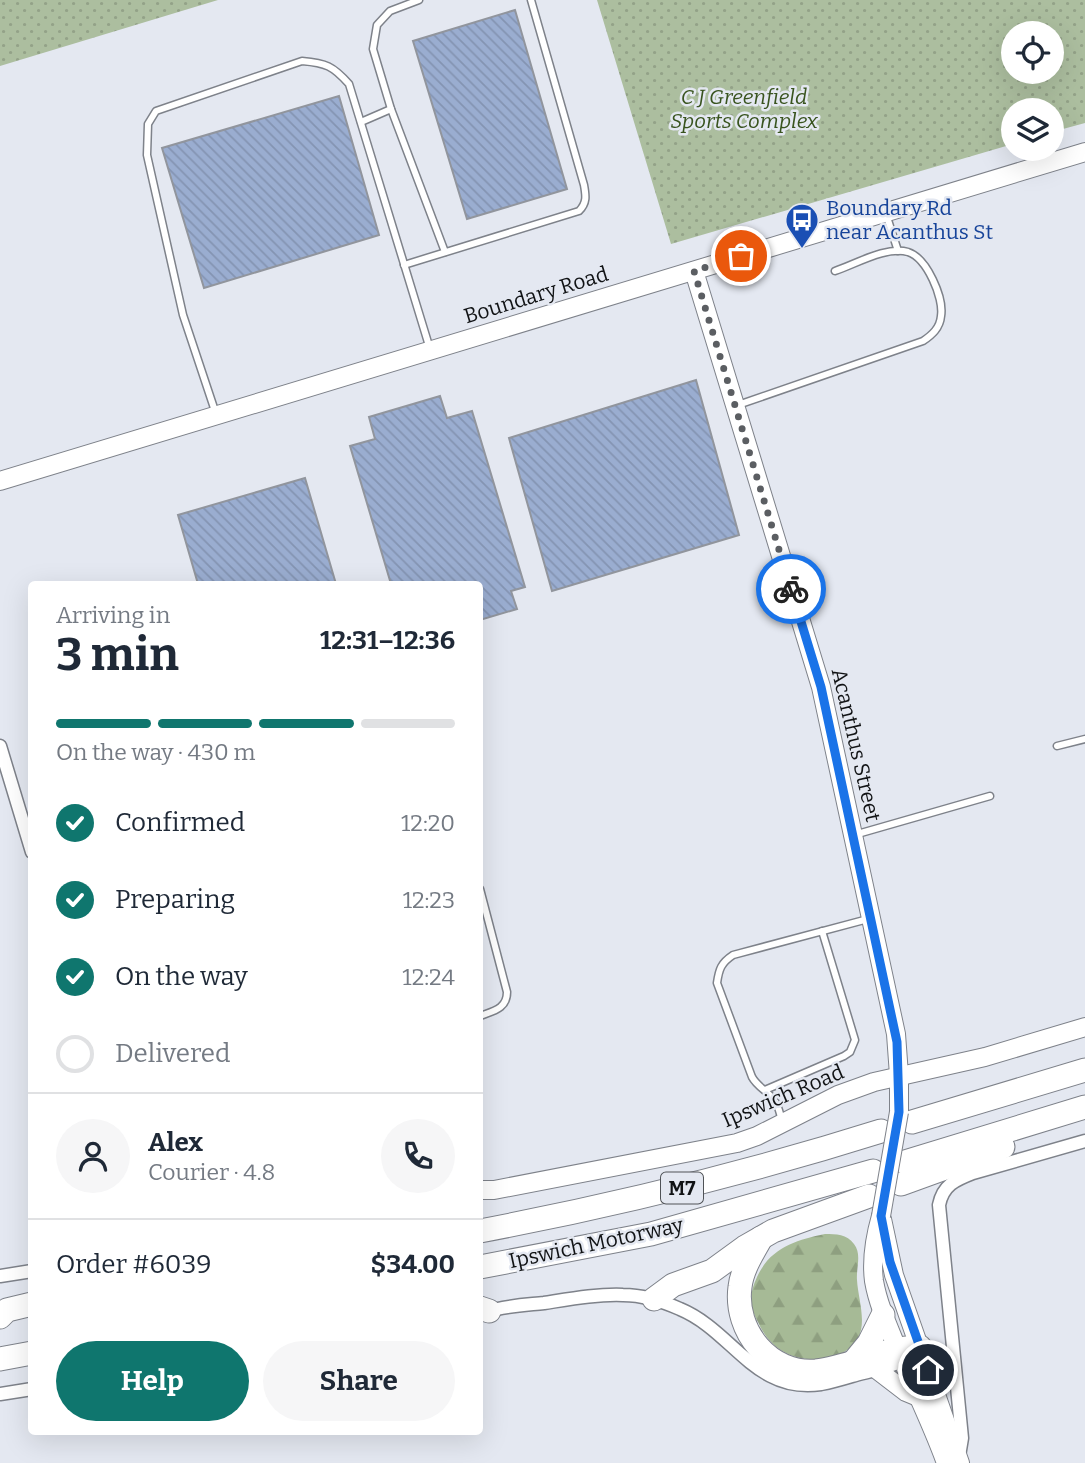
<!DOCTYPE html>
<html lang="en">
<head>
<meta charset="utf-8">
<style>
  body { margin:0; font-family:Bitter,serif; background:#f6f6f7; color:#1f2937; height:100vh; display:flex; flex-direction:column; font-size:26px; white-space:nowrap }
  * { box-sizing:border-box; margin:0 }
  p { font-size:23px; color:#747a83 }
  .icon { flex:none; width:38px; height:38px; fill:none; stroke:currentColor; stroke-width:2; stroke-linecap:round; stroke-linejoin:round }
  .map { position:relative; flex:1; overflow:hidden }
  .panel { position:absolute; left:28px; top:581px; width:455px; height:854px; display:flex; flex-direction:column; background:#fff; border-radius:7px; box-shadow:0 7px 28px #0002 }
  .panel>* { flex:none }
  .tools { position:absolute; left:1001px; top:21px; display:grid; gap:14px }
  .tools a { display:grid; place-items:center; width:63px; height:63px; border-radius:50%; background:#fff; box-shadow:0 7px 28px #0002; font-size:35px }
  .pin { position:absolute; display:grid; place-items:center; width:60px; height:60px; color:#fff; margin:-30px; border:4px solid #fff; border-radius:50%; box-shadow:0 2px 7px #0007 }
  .courier { position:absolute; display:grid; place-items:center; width:70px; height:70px; margin:-35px; border:5px solid #1a73e8; border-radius:50%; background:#fff; color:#222; box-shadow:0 2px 9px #0007 }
  .overview em { font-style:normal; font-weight:700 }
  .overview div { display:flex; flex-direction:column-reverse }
  .overview { display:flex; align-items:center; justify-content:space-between; height:119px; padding:0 28px }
  h1 { font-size:46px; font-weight:700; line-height:52px }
  .bar { display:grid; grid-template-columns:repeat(4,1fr); gap:10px 7px; align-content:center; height:84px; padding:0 28px }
  .bar i { height:9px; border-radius:5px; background:#e0e1e3 }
  .bar .current { background:#0f766e }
  .bar p { grid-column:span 4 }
  .line { display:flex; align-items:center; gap:18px; padding:0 28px; border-top:2px solid #e0e1e3 }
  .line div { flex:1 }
  .round { display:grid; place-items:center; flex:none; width:74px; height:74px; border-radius:37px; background:#f6f6f7 }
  ol { padding:0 28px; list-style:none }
  li { display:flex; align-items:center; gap:21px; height:77px }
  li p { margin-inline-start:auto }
  li .icon { padding:7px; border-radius:50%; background:#0f766e; color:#fff; stroke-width:4 }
  li:last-child { color:#747a83 }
  li i { width:38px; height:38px; border:4px solid #e0e1e3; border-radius:50% }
  .primary-button { display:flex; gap:14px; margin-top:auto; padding:14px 28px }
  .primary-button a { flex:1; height:80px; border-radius:42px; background:#0f766e; color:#fff; font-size:28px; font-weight:700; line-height:80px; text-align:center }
  .primary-button a+a { background:#f6f6f7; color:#1f2937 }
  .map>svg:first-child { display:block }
  .forest { fill:url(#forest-firs) }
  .park { fill:url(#park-dots); fill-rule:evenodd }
  .building { fill:url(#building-back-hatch); stroke:#91959d; stroke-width:2 }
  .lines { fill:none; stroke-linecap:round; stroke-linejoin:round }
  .lane-casing { stroke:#7e828a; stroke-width:9 }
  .street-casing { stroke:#7e828a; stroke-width:15 }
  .secondary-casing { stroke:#7e828a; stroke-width:20 }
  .highway-casing { stroke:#7e828a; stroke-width:25 }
  .lane { stroke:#fff; stroke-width:6 }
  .street { stroke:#fff; stroke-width:12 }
  .secondary { stroke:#fff; stroke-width:18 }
  .highway { stroke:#fff; stroke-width:23 }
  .secondary-bridge-casing { stroke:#7e828a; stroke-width:20; stroke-linecap:butt }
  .secondary-bridge { stroke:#fff; stroke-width:18 }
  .done { stroke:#5b5e62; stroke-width:7; stroke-dasharray:0 12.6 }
  .route { stroke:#1a73e8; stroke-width:9 }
  .labels { text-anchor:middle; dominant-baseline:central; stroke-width:5; stroke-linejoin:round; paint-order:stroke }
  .shield { fill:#e4e8f1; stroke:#505357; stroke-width:2 }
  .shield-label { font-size:19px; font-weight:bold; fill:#111315 }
  .park-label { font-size:21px; font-style:italic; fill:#39541f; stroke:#e4e8f1 }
  .transit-label { font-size:21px; fill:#164399; stroke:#e4e8f1; text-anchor:start }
  .street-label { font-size:21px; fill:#111315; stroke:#e4e8f1 }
</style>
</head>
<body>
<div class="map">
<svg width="1085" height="1463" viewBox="0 0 1085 1463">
  <defs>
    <pattern id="forest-firs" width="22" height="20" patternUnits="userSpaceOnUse" patternTransform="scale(1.75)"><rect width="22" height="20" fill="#a6ba96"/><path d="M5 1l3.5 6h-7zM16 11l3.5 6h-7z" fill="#8e9f80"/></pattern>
    <pattern id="park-dots" width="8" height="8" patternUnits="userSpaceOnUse" patternTransform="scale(1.75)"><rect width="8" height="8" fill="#acbe9f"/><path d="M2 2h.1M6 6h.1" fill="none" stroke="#93a288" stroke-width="1.8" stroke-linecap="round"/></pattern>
    <pattern id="building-back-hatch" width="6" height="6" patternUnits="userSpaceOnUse" patternTransform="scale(1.75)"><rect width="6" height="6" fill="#9aadd0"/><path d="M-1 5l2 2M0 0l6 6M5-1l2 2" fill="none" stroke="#8494b2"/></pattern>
  </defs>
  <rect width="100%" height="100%" fill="#e4e8f1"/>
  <path class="forest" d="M825 1234C836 1234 847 1234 854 1244 862 1254 856 1268 857 1280 858 1298 867 1322 858 1338 845 1362 807 1364 786 1353 773 1347 763 1334 758 1322 749 1306 749 1294 757 1277 770 1248 796 1240 825 1234Z"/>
  <g class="park">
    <path d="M0 0H218L0 66Z"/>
    <path d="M597 0H1085V123L1052 132V110H1013V144L671 244ZM1013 33H1052V72H1013Z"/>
  </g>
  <g class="building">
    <path d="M515 10 567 189 467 219 413 41Z"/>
    <path d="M339 96 379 235 204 288 162 148Z"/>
    <path d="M696 380 739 535 552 591 509 438Z"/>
    <path d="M440 396 447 418 472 411 525 587 511 591 517 609 480 620V584H391L350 446 375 439 369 417Z"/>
    <path d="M305 478 336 584H198L178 515Z"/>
  </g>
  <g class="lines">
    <defs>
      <g id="lane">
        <path d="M419 0 390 11 377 25 373 49 391 109 445 252"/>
        <path d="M361 122 391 109"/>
        <path d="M886 214 898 251"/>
        <path d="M404 265 579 211C587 203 586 196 584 185L531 0"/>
        <path d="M735 406 923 341C932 335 940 328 941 316 944 298 927 258 908 252 886 246 856 264 835 271"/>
        <path d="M216 414 183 315 147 155 148 124 156 111 302 61C326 63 333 66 349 84L430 349"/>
        <path d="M1057 746 1085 739"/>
        <path d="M854 835 990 796"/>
        <path d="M480 889 507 992C507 1009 493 1011 480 1016"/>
        <path d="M765 1090 844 1056 850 1052 855 1040 822 931"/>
        <path d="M782 1120C780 1115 779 1108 776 1103 770 1092 758 1088 752 1077L717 983C719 969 721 963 733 955L868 919"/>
      </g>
      <g id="street">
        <path d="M0 746 32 852"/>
        <path d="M0 1276 32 1271"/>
        <path d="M486 1312C503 1306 525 1305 544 1303 570 1299 597 1294 623 1295 643 1295 662 1301 680 1309 733 1331 755 1394 821 1384 831 1382 842 1379 852 1376 869 1371 893 1368 907 1357"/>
        <path d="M0 1394 32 1389"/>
        <path d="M959 1456 962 1438 939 1205C943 1185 955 1180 973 1173L1085 1141"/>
      </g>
      <g id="secondary">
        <path d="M694 271 821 687 896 1034 899 1075V1112"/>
        <path d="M0 481 1085 152"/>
        <path d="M480 1190H494L737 1143 757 1136 838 1095 874 1082 985 1057 1085 1027"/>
        <path d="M881 1216C875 1237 871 1258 874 1281 878 1304 888 1326 897 1348 913 1386 932 1424 946 1463"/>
        <path d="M882 1219 894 1275 960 1463"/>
        <path d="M876 1369 906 1392 918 1397"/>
      </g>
      <g id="highway">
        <path d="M912 1122 1085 1070"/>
        <path d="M905 1162 1085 1107"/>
        <path d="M901 1184 1003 1147"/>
        <path d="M480 1231C616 1205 748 1173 881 1131"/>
        <path d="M761 1238C753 1253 742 1269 740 1287 734 1331 770 1375 816 1371 852 1367 880 1348 920 1347"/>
        <path d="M480 1267 651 1234 873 1171"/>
        <path d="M654 1299 673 1285 712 1271 745 1247 773 1231 869 1196"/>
        <path d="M480 1308 489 1311"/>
        <path d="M0 1317 7 1310 32 1304"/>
        <path d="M0 1359 32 1353"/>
        <path d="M855 1360 869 1343 883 1315"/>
      </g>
    </defs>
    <use href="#lane" class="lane-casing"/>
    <use href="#street" class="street-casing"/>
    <use href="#secondary" class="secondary-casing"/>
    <use href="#highway" class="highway-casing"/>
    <use href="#lane" class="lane"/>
    <use href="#street" class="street"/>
    <use href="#secondary" class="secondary"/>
    <use href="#highway" class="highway"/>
    <defs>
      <path id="secondary-bridge" d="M881 1216 899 1112"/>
    </defs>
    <use href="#secondary-bridge" class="secondary-bridge-casing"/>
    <use href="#secondary-bridge" class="secondary-bridge"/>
  </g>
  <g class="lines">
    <path class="done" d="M741 256 694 271 791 589"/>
    <path class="route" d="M791 589 821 687 897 1042 899 1112 881 1216 890 1262 928 1370"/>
  </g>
  <defs>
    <symbol id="bus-pin" viewBox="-11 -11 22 30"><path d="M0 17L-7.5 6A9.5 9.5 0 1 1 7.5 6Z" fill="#1a4fb4" stroke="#e4e8f1"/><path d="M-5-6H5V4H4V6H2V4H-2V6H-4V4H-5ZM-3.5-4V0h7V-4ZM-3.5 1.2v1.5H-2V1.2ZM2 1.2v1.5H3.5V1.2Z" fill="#fff"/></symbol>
  </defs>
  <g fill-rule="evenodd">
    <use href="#bus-pin" x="783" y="201" width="38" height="52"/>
  </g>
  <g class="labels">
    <rect class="shield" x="661" y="1172.5" width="42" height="31" rx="5"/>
    <g class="shield-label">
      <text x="682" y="1188">M7</text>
    </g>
    <g class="park-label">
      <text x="744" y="97">C J Greenfield<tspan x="744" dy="24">Sports Complex</tspan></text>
    </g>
    <g class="transit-label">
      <text x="826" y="208">Boundary Rd<tspan x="826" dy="24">near Acanthus St</tspan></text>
    </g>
    <g class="street-label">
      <text transform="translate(536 295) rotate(-17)">Boundary Road</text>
      <text transform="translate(856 745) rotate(77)">Acanthus Street</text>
      <text transform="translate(783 1096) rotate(-23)">Ipswich Road</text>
      <text transform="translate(596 1243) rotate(-12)">Ipswich Motorway</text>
    </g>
  </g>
</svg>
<div class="tools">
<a><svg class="icon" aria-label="locate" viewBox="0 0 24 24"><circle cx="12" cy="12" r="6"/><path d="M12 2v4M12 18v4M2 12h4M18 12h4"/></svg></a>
<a><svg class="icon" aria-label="layers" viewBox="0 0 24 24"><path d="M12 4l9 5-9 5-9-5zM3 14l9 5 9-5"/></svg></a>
</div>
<div class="pin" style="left:741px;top:256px;background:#ea580c"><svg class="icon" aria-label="bag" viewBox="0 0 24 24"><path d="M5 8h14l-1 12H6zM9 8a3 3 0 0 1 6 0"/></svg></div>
<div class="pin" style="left:928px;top:1370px;background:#1f2937"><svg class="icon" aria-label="home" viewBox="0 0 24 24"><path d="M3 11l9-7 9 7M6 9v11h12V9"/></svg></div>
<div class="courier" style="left:791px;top:589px"><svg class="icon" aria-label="bike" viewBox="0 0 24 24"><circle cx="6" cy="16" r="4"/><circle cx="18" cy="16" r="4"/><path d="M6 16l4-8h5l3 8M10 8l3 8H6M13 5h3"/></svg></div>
<section class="panel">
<div class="overview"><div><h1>3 min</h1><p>Arriving in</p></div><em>12:31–12:36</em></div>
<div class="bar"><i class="current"></i><i class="current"></i><i class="current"></i><i></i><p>On the way · 430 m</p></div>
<ol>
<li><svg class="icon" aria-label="check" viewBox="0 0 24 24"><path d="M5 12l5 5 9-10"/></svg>Confirmed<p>12:20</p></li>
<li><svg class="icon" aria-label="check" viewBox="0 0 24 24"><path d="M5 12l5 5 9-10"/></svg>Preparing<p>12:23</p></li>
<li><svg class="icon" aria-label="check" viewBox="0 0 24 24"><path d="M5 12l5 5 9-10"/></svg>On the way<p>12:24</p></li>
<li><i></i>Delivered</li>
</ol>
<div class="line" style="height:126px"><a class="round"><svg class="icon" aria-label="person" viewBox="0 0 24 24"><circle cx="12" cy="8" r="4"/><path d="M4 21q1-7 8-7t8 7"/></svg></a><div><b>Alex</b><p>Courier · 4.8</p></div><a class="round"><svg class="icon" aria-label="phone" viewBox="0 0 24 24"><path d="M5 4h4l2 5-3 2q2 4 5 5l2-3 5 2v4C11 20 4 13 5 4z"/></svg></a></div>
<div class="line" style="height:91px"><div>Order #6039</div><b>$34.00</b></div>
<div class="primary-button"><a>Help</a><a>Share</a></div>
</section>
</div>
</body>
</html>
